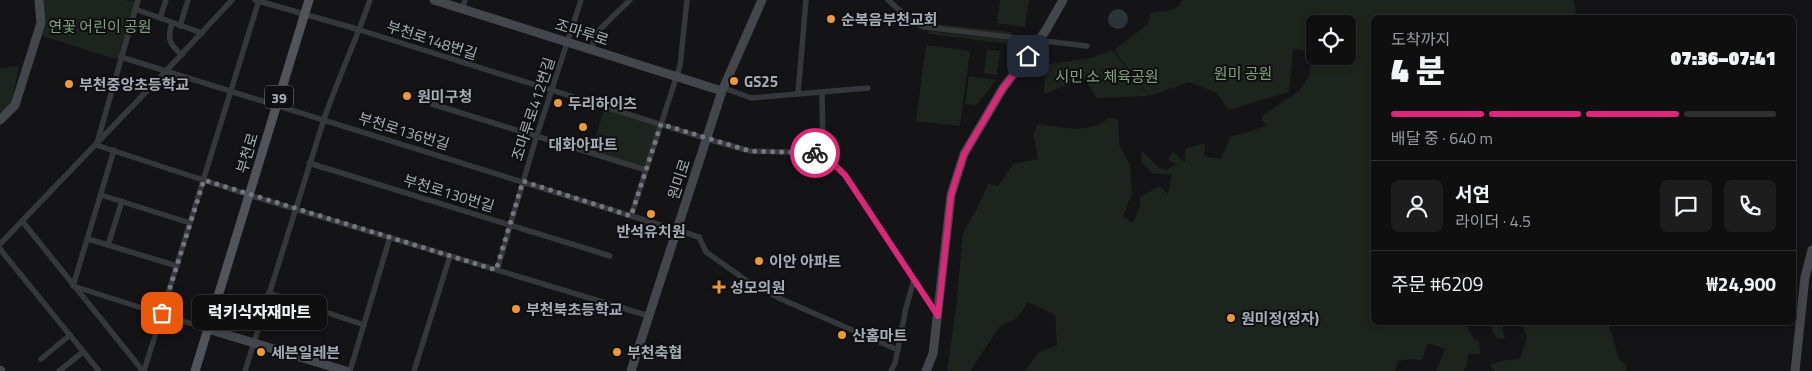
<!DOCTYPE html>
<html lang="ko">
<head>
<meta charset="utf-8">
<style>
  body { margin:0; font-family:"Titillium Web","Noto Sans KR",sans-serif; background:#1d1d1e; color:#f1f3f6; height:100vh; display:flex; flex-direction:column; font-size:19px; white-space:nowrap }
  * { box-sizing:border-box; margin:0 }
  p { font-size:16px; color:#9b9c9f }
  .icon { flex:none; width:28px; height:28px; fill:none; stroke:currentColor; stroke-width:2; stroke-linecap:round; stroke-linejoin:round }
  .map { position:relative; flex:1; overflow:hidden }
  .drawer { position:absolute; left:1371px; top:15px; width:425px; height:310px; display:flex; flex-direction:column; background:#0f0f10; border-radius:8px; box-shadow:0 2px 8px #0003,0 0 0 1px #2f2f30 }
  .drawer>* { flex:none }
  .controls { position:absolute; left:1306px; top:15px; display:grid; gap:10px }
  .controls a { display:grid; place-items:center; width:50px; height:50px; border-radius:8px; background:#0f0f10; box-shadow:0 2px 8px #0003,0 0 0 1px #2f2f30; font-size:25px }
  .pin { position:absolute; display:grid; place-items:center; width:42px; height:42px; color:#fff; margin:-21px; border-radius:10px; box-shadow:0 2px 8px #0006 }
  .courier { position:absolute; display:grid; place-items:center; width:50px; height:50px; margin:-25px; border:4px solid #db2777; border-radius:50%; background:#fff; color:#222; box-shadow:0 1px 6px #0007 }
  .bubble { position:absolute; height:35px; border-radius:8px; background:#0f0f10; box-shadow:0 2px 8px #0003,0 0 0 1px #2f2f30; font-size:16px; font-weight:800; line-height:35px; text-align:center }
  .overview em { font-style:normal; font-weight:800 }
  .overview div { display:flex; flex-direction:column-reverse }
  .overview { display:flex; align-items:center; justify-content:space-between; height:85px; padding:0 20px }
  h1 { font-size:32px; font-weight:800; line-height:38px }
  .bar { display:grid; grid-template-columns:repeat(4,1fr); gap:8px 5px; align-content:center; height:60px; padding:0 20px }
  .bar i { height:6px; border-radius:4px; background:#2f2f30 }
  .bar .selected { background:#db2777 }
  .bar p { grid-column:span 4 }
  .line { display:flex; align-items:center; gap:12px; padding:0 20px; border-top:1px solid #2f2f30 }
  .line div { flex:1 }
  .round { display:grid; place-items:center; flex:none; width:52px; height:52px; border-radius:8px; background:#1d1d1e }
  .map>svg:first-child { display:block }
  .green { fill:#1d241d }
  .water { fill:#2b3539 }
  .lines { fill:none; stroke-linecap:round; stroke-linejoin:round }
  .street { stroke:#35373b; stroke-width:5.5 }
  .secondary { stroke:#43464b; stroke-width:9 }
  .primary { stroke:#51545a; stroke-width:9 }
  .secondary-bridge { stroke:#43464b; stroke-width:9 }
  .done { stroke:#73777e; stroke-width:5; stroke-dasharray:0 9 }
  .route { stroke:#db2777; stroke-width:6 }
  .poi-dot { fill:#ec9936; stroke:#0f0f11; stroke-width:2 }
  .labels { text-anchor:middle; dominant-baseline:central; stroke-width:4; stroke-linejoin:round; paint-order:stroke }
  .shield { fill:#0f0f11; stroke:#797e84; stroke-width:1 }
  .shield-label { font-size:14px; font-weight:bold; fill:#a6adb6 }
  .poi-label { font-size:15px; font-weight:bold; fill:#a6adb6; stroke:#0f0f11; text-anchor:start }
  .park-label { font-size:15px; fill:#80a07e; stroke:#0f0f11 }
  .street-label { font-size:15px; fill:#a6adb6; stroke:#0f0f11 }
</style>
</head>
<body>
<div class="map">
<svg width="1812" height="371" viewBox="0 0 1812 371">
  <rect width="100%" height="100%" fill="#141416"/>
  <g class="green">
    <path d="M43 0H123L135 2 119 60 42 36 46 24Z"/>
    <path d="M1000 0H1029L1025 27 997 23Z"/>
    <path d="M1182 0H1574L1576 17 1374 18V322L1465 323V324L1474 339 1479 341 1480 354H1468L1467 365 1463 371H1436L1445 349 1428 343 1422 360 1410 359 1398 361 1395 371H1025L1038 353 1057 345 1055 315 1028 302 1017 318 1001 325 970 371H947L956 309 963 233 978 207 988 184 998 186 1013 164 1038 159 1033 134 1038 124C1060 127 1091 135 1108 118L1118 119 1119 144 1130 165 1132 194 1123 216 1133 223 1140 206 1139 197 1160 186 1168 194 1172 175 1152 173 1141 162 1142 151 1158 167 1165 170 1176 165 1168 159 1173 152 1185 162V149L1205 143 1204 156 1220 159 1226 148 1230 137C1242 133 1256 131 1267 125L1262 121V116L1299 91 1309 76 1312 57 1322 56 1332 65 1341 62V56H1348V50L1351 47 1353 39 1351 38 1348 43V24H1315V52L1293 49 1289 92 1228 110 1217 93 1189 82 1150 96 1114 50 1148 24 1150 13C1161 11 1177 13 1182 0Z"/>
    <path d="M935 24 1011 32V35L934 26Z"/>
    <path d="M929 31 1009 40V44L928 34Z"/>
    <path d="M926 45 970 51 960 126 916 121Z"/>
    <path d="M987 50 1000 51 997 75 984 73Z"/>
    <path d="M1112 50 1149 96 1097 98 1084 78 1044 94 1045 65 1091 58Z"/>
    <path d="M19 66 11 105 0 114V68Z"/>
    <path d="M969 76 996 80 977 105 965 104Z"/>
    <path d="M605 106 661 124 646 170 591 152Z"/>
    <path d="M1494 323H1505L1502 328 1505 339 1496 338 1491 327Z"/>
    <path d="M1611 323 1609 325 1619 359 1627 367 1626 371H1495L1490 365 1500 361 1520 359 1527 338 1521 323Z"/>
  </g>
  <circle class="water" cx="1118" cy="19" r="10"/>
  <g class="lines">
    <g class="street">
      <path d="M255 0 360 30 707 139 750 151 823 153 845 175 937 314"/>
      <path d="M888 0 914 23 924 27 1087 46"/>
      <path d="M135 9 202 33"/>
      <path d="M462 9 465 0"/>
      <path d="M160 18 166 0"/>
      <path d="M172 23C167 39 169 44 182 55"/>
      <path d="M180 26 188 0"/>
      <path d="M591 49 598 31 630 0"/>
      <path d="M121 57 699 237 706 252 747 281 781 299 898 350"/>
      <path d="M724 88 751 98 868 88"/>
      <path d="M822 92 823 153"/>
      <path d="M798 94 806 0"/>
      <path d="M432 104 646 170"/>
      <path d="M97 143 138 0"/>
      <path d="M96 145 249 195 649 316"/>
      <path d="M114 150 73 286 208 329"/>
      <path d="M309 163 610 256"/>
      <path d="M101 195 190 223"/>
      <path d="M631 216 680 66 687 0"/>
      <path d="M22 221 143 371"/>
      <path d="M88 239 177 266"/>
      <path d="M0 244 167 70 232 0"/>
      <path d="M108 245 122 201"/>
      <path d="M0 249 99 371"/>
      <path d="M497 270 537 135 581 0"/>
      <path d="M269 293 364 325"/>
      <path d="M41 359 70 335"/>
      <path d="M59 371 83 352"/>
      <path d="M144 371 259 0"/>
      <path d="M245 371 324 119C338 79 356 40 370 0"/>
      <path d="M350 371 390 237"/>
      <path d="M414 371 450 256"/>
      <path d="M891 371 895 363 906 308 914 280"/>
    </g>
    <g class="secondary">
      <path d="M434 0 722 91"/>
      <path d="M1046 30 1063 0"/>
      <path d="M0 120 15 105 41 23 39 0"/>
      <path d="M208 329 346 371"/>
      <path d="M0 370 1 371"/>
      <path d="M631 371 722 91 762 0"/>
      <path d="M926 371 933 354 951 195 964 154 1003 88 1028 56"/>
      <path d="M1795 371 1805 277 1812 250"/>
    </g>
    <path class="primary" d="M195 371 309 0"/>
    <path class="secondary-bridge" d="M1028 56 1046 30"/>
  </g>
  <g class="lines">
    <path class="done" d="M162 313 204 180 496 270 523 181 631 216 661 124 750 151 815 153"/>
    <path class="route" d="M815 153 823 154 845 175 938 316 951 195 964 154 1003 88 1028 56"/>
  </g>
  <g class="poi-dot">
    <circle cx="831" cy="19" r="5"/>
    <circle cx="734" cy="81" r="5"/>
    <circle cx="69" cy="84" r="5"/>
    <circle cx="407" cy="96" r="5"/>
    <circle cx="558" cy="103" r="5"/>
    <circle cx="583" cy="127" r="5"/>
    <circle cx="651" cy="214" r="5"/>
    <circle cx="759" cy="261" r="5"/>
    <path d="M716.5 279.5h5v5h5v5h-5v5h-5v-5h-5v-5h5z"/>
    <circle cx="516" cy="309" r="5"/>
    <circle cx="1231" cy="318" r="5"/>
    <circle cx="842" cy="335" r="5"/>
    <circle cx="261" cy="352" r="5"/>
    <circle cx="617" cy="352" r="5"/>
  </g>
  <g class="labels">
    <rect class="shield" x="265" y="85.5" width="28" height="23" rx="4"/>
    <g class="shield-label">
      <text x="279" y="97">39</text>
    </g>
    <g class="poi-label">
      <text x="841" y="19">순복음부천교회</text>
      <text x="744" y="81">GS25</text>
      <text x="79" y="84">부천중앙초등학교</text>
      <text x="417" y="96">원미구청</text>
      <text x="568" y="103">두리하이츠</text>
      <text x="583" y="144" text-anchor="middle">대화아파트</text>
      <text x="651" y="231" text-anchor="middle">반석유치원</text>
      <text x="769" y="261">이안 아파트</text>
      <text x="730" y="287">성모의원</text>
      <text x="526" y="309">부천북초등학교</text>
      <text x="1241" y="318">원미정(정자)</text>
      <text x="852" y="335">산홈마트</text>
      <text x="271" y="352">세븐일레븐</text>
      <text x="627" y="352">부천축협</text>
    </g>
    <g class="park-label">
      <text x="100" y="26">연꽃 어린이 공원</text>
      <text x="1243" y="73">원미 공원</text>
      <text x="1107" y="76">시민 소 체육공원</text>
    </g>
    <g class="street-label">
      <text transform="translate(582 32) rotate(18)">조마루로</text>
      <text transform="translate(432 40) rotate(18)">부천로148번길</text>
      <text transform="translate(533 109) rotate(-72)">조마루로412번길</text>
      <text transform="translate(404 131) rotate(17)">부천로136번길</text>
      <text transform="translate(247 153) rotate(-73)">부천로</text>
      <text transform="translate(679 179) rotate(-72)">원미로</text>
      <text transform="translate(449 193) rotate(17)">부천로130번길</text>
    </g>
  </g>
</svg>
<div class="controls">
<a><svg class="icon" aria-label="locate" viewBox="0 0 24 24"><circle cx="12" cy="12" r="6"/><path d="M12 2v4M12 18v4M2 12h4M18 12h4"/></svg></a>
</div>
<div class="pin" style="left:162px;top:313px;background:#ea580c"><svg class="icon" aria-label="bag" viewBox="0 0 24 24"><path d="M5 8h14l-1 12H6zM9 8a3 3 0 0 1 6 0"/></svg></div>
<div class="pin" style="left:1028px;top:56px;background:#1f2937"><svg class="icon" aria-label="home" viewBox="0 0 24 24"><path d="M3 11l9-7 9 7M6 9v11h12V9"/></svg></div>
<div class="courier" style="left:815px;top:153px"><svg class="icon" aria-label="bike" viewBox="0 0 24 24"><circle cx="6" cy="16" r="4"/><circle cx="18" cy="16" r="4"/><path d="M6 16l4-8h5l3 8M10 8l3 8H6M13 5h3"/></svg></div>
<div class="bubble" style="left:192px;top:295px;width:135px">럭키식자재마트</div>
<section class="drawer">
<div class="overview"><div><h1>4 분</h1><p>도착까지</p></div><em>07:36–07:41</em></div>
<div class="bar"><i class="selected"></i><i class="selected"></i><i class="selected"></i><i></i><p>배달 중 · 640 m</p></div>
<div class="line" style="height:90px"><a class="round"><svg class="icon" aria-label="person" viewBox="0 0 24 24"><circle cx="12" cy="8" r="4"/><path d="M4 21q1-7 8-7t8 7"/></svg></a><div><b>서연</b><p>라이더 · 4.5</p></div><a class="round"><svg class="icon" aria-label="chat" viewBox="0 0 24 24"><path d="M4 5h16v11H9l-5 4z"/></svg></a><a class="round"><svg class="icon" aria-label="phone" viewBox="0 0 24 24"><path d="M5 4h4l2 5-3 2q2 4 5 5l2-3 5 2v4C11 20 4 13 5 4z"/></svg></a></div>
<div class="line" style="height:65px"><div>주문 #6209</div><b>₩24,900</b></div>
</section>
</div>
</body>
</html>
